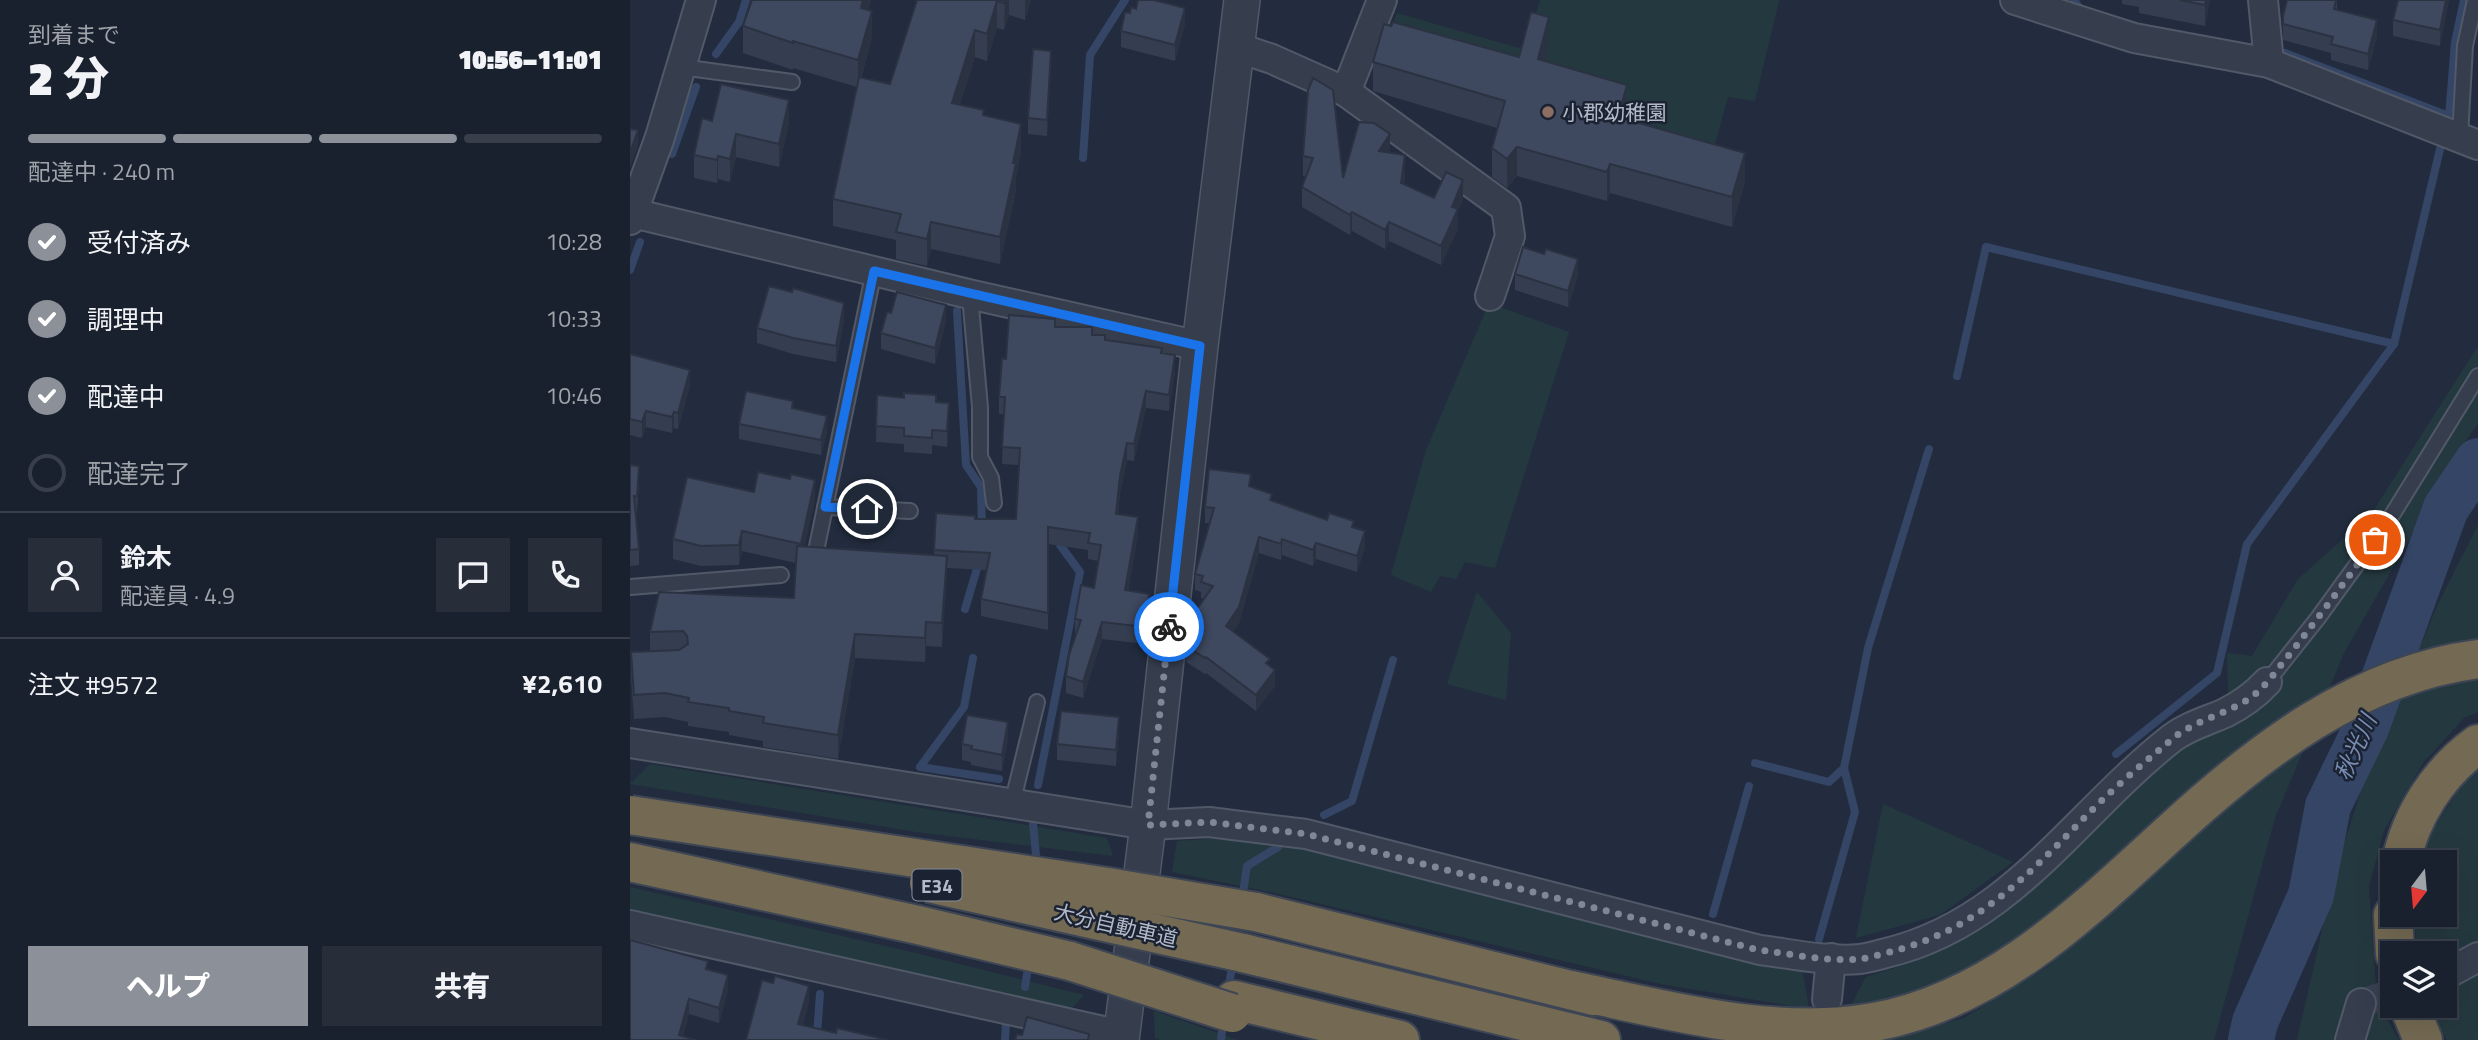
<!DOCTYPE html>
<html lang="ja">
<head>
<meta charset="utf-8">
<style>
  body { margin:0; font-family:"Titillium Web","Noto Sans JP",sans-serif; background:#272e3a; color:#f1f3f6; height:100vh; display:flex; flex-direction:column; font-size:26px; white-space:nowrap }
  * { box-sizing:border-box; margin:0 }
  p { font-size:23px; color:#9fa3aa }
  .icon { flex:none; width:38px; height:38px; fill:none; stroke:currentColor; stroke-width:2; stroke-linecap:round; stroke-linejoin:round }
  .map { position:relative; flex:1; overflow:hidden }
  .drawer { display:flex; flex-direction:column; background:#1a212e; width:630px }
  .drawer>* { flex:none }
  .needle { width:46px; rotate:196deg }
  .fabs { position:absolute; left:1750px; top:850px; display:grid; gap:14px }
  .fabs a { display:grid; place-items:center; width:77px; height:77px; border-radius:0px; background:#1a212e; box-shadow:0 7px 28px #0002,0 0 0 2px #383e4a; font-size:35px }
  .pin { position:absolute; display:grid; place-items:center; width:60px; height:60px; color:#fff; margin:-30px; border:4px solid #fff; border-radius:50%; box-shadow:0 2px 7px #0007 }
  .courier { position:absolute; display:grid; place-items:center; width:70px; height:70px; margin:-35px; border:5px solid #1a73e8; border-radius:50%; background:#fff; color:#222; box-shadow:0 2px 9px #0007 }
  .head em { font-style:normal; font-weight:800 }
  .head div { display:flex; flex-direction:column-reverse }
  .head { display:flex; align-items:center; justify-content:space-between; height:119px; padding:0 28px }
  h1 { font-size:46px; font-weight:800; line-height:52px }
  .bar { display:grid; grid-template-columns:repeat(4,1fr); gap:10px 7px; align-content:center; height:84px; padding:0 28px }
  .bar i { height:9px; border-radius:5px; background:#383e4a }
  .bar .current { background:#8c9099 }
  .bar p { grid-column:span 4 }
  .line { display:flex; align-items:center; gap:18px; padding:0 28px; border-top:2px solid #383e4a }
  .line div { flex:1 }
  .round { display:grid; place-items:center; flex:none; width:74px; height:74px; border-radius:0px; background:#272e3a }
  ol { padding:0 28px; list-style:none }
  li { display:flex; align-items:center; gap:21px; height:77px }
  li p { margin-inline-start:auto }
  li .icon { padding:7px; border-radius:50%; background:#8c9099; color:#fff; stroke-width:4 }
  li:last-child { color:#9fa3aa }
  li i { width:38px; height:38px; border:4px solid #383e4a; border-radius:50% }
  .action { display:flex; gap:14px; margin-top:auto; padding:14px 28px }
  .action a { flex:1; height:80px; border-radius:0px; background:#8c9099; color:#fff; font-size:28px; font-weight:800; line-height:80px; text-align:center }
  .action a+a { background:#272e3a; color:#f1f3f6 }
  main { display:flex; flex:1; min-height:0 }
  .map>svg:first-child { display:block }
  .green { fill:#24393f }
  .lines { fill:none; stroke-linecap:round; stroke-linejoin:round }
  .stream { stroke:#354566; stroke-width:8 }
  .river { stroke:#354566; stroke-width:46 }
  .minor-tunnel { stroke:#384153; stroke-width:28; stroke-dasharray:28 14; stroke-linecap:butt }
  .service-casing { stroke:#515968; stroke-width:18 }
  .minor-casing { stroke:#515968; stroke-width:32 }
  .tertiary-casing { stroke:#515968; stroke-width:38 }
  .motorway-casing { stroke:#3e4655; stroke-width:42 }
  .service { stroke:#363e4e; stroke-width:14 }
  .minor { stroke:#363e4e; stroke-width:28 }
  .tertiary { stroke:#363e4e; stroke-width:35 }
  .motorway { stroke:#746a53; stroke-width:38 }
  .motorway-bridge-casing { stroke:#3e4655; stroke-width:42; stroke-linecap:butt }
  .motorway-bridge { stroke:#746a53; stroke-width:38 }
  .wall { fill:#353e51 }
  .shaded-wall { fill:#2b3242 }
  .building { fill:#3e485e; stroke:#2b3242; stroke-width:2 }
  .done { stroke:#808898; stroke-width:7; stroke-dasharray:0 12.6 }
  .route { stroke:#1a73e8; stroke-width:9 }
  .education-dot { fill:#8d6e63; stroke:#1b2332; stroke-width:2.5 }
  .labels { text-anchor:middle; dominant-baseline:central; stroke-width:5; stroke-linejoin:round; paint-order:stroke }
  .shield { fill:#1b2332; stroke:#858c9c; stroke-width:2 }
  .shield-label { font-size:19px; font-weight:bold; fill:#b2b9c9 }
  .poi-label { font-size:21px; fill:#b2b9c9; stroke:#1b2332; text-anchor:start }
  .street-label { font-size:21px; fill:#b2b9c9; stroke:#1b2332 }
  .water-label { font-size:23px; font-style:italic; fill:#788cb2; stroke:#1b2332 }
</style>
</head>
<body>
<main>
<section class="drawer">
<div class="head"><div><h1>2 分</h1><p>到着まで</p></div><em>10:56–11:01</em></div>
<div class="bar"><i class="current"></i><i class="current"></i><i class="current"></i><i></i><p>配達中 · 240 m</p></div>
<ol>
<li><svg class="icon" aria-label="check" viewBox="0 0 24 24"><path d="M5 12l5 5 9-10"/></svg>受付済み<p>10:28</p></li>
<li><svg class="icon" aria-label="check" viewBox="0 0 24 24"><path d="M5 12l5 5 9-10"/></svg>調理中<p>10:33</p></li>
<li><svg class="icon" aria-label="check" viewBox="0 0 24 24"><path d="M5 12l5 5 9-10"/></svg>配達中<p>10:46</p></li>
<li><i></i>配達完了</li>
</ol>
<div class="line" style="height:126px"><a class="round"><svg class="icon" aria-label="person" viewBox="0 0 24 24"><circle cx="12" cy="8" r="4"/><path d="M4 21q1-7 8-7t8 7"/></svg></a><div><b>鈴木</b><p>配達員 · 4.9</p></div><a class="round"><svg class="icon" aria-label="chat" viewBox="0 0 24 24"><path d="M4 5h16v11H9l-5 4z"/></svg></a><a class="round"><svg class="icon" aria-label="phone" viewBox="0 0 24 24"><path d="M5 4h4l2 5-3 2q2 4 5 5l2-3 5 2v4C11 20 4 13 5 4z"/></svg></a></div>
<div class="line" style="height:91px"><div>注文 #9572</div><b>¥2,610</b></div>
<div class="action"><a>ヘルプ</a><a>共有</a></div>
</section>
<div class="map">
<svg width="1848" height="1040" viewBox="0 0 1848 1040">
  <rect width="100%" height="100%" fill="#222c3e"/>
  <g class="green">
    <path d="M910 0H1149V1L1125 101 1098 97 1079 166 995 144 1004 109 756 42 767 13 896 50Z"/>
    <path d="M859 303 939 332 865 568 835 562 826 579 810 576 801 592 761 575 796 450Z"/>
    <path d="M1848 346V423L1835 442 1714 653 1645 818 1584 1040H1255L1334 1018 1417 967 1596 805 1600 754 1397 938 1317 985 1219 1009 1236 977 1289 960 1363 921 1550 749 1599 725 1597 653 1622 656 1668 579 1742 513Z"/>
    <path d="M1848 525V712L1834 718 1793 763 1754 830 1739 887 1747 1002 1769 1040H1667L1705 873 1735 778 1808 604Z"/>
    <path d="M847 592 881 633 876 700 817 684Z"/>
    <path d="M20 764 477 838 483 856 286 832 0 784Z"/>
    <path d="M1848 770V1040H1817L1797 1006H1815V954H1789L1783 917 1815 915V863H1793L1799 836 1837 777Z"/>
    <path d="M1253 804 1383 862 1310 915 1226 938Z"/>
    <path d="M603 837 677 849 1010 935 1172 968 1179 1009 1031 984 640 892 542 872 547 841Z"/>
    <path d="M0 887 290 954 454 995 441 1009 0 909Z"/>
    <path d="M524 1011 608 1040H530L525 1038Z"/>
  </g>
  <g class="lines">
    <g class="stream">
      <path d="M1444 0 1451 10 1455 12"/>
      <path d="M1655 53 1819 116 1825 42 1834 0"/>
      <path d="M86 54 109 22 116 0"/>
      <path d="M42 154 66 87"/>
      <path d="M453 158 460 55 495 0"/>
      <path d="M0 270 10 242"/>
      <path d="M327 311 336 465 351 487 352 528"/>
      <path d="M1327 376 1356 247 1764 344 1810 149"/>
      <path d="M335 609 349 562"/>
      <path d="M343 658 334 707 290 767 369 779"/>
      <path d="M1486 754 1587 673 1617 544 1764 344"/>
      <path d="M1125 763 1199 782 1214 768"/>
      <path d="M408 785 450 572 430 545 431 536"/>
      <path d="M694 815 722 801 763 660"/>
      <path d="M403 823 407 866"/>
      <path d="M612 899 617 866 648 847"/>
      <path d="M1083 914 1119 786"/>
      <path d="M1189 939 1225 812 1214 768 1238 648 1299 449"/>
      <path d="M395 987 399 962"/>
      <path d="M598 992 603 960"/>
      <path d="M184 1040 187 1034 190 994"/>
      <path d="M375 1040 376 1023"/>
      <path d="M591 1040 593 1022"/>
    </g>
    <path class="river" d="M1621 1040 1625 1022 1681 895 1698 806 1736 728 1816 508 1848 461"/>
    <path class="minor-tunnel" d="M1731 1003 1762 993"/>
    <defs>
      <g id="service">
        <path d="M51 67 162 82"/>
        <path d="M1830 137 1835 46 1845 0"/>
        <path d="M343 295 341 307 350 407V457L361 478 364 503"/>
        <path d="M195 507 280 511"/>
        <path d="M185 556 244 271"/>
        <path d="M0 587 151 575"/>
        <path d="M1637 682 1688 618 1759 520 1848 376"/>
        <path d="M382 804 407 702"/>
      </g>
      <g id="minor">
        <path d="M1385 0 1504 38 1639 63 1848 145"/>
        <path d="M1633 0 1639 63"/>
        <path d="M606 47 642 59 716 92 752 0"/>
        <path d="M716 92 876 208 880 236 860 296"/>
        <path d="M3 213 343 295 570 346"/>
        <path d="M0 220 30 137 71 0"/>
        <path d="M0 743 518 825 579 822 676 834 1130 950C1162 954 1198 962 1230 959 1239 958 1248 955 1256 953 1382 923 1446 813 1542 738 1558 726 1577 721 1595 713 1611 705 1625 695 1637 682"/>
        <path d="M0 925 491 1035"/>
        <path d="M1815 975 1848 957"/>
        <path d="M1197 999 1201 958"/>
        <path d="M1720 1040 1731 1003"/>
      </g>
      <path id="tertiary" d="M491 1040 518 825 570 346 612 0"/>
      <g id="motorway">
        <path d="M0 862 288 925 440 961"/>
        <path d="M1771 863C1780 816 1809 772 1848 744"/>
        <path d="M626 912 964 996"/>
        <path d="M1763 915 1765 954"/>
        <path d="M613 953 971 1040"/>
        <path d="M941 990C1039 1010 1143 1040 1244 1022 1366 1000 1455 910 1543 830 1629 751 1729 674 1848 659"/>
        <path d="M604 1000 770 1040"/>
        <path d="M1779 1006 1793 1040"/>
      </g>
    </defs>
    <use href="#service" class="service-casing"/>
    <use href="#minor" class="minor-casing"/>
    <use href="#tertiary" class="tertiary-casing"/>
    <use href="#motorway" class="motorway-casing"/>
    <use href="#service" class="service"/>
    <use href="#minor" class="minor"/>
    <use href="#tertiary" class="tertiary"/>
    <use href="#motorway" class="motorway"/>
    <defs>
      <g id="motorway-bridge">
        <path d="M0 815 478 887 626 912"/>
        <path d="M299 883 613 953"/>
        <path d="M440 961 602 1013"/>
      </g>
    </defs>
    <use href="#motorway-bridge" class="motorway-bridge-casing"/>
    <use href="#motorway-bridge" class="motorway-bridge"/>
  </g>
  <g class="wall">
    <path d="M241 0 238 10 242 38 231 78 260 84 287 0H401L395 20 379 15 374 30 367 28 357 61 345 57 330 104 354 116 391 151 386 177V190L370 264 301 249 297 266 266 259V240L203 226V199L227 87 163 68V70L113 53V26Z"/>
    <path d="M1492 0H1580L1575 26 1509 13V7L1492 4Z"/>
    <path d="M1707 0V9L1747 36 1738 70 1701 60V53L1653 40V16Z"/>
    <path d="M1819 0 1810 46 1763 36V20Z"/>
    <path d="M506 9 555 24 545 61 491 47V31L500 13Z"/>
    <path d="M919 46 915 61 997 114 995 120 1115 182 1102 227 980 193 977 201 887 176 877 188 862 177V148L867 128 743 91V62L889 57Z"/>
    <path d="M421 66 417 136 398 134V118Z"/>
    <path d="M678 90 713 178 760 152 775 174 774 184 804 198 833 199 828 211V229L811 265 759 241 755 249 722 231 720 235 672 207V187L676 176H673V156Z"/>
    <path d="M82 121 159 123 149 167 106 157 100 182 88 179 87 183 64 178V155Z"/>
    <path d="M885 274 948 275 938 307 885 290Z"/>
    <path d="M261 313 316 321 305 364 251 349V333Z"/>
    <path d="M214 319 206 362 163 354 127 343V328Z"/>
    <path d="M425 327 532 353 545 372 539 411 516 408 504 461 497 460 490 493 488 514 508 534 498 591 519 610 515 644 472 639 453 698 436 693V676L445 635V619L464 588 468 561 458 559V550L418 544V630L351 616V599L357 570 317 568 312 647 296 646 295 662 225 658 208 759 133 747V741L99 735V732L58 726V722L35 717 4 719 1 676V652L20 651V632L164 598 166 563 112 551 109 565 71 566 43 559V539L124 492 185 500 174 547 304 555 306 513 345 519H386L389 465 372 464 374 414H369V397L376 359Z"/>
    <path d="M0 354 60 386 48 429 44 428 42 433 16 427 12 438 0 435Z"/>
    <path d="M247 395 306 402 319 419 317 447 302 445V454L274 452V444L246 442Z"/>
    <path d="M163 408 197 431 191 455 109 439V424Z"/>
    <path d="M0 465 9 482 7 513 5 512 9 549V565L0 566Z"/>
    <path d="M621 487 642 501 697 520 724 528 735 547 727 572 686 559 683 566 652 555 651 560 629 553 609 623 603 631 640 666 645 686 626 711 576 673 575 674 556 662V646L562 637 560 635V619L574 599 571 598V592L565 590V574L580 523H575V507Z"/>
    <path d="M489 732 486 766 427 760V744Z"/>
    <path d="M378 738 372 771 341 765V762L332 760V744Z"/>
    <path d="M78 969 98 990 89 1023 59 1014 53 1036 0 1040Z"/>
  </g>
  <g class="shaded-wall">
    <path d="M233 0H241L231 35V8Z"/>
    <path d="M375 0H379V15L374 30Z"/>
    <path d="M395 0H401L395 20Z"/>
    <path d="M1576 0H1580L1575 26V5Z"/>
    <path d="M1816 0H1819L1810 46V30Z"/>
    <path d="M367 1V28L357 61V34Z"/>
    <path d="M555 8V24L545 61V45Z"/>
    <path d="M242 11V38L228 87V60Z"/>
    <path d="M919 17V46L908 88V59Z"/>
    <path d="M1747 20V36L1738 70V54Z"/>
    <path d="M345 30V57L322 129V103Z"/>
    <path d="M421 51V66L417 136V120Z"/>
    <path d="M997 85V114L988 147V117Z"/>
    <path d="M159 100V123L149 167V144Z"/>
    <path d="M391 124V151L386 177V190L370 264V237L383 163Z"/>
    <path d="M8 130V146L0 169V153Z"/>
    <path d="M106 134V157L100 182V159Z"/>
    <path d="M760 134V153L749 151Z"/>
    <path d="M887 147V176L877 188V159Z"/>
    <path d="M1115 153V182L1102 227V197Z"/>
    <path d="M775 155V174L771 202V183Z"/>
    <path d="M88 156V179L87 183V160Z"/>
    <path d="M980 164V193L977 201V172Z"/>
    <path d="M833 180V199L828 211V229L811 265V246L822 207Z"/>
    <path d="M722 212V231L720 235V215Z"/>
    <path d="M301 222V249L297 266V239Z"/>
    <path d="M759 222V241L755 249V230Z"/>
    <path d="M948 259V275L938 307V291Z"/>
    <path d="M214 303V319L206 362V346Z"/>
    <path d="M316 305V321L305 364V348Z"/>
    <path d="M545 355V372L539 411V395Z"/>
    <path d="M60 370V386L48 429V413Z"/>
    <path d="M516 391V408L504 461V444Z"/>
    <path d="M319 403V419L317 447V431Z"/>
    <path d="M16 411V427L12 438V422Z"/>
    <path d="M44 412V428L42 433V417Z"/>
    <path d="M197 416V431L191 455V440Z"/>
    <path d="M497 443V460L490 493 486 531V514L490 476Z"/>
    <path d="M185 480V500L171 564V544Z"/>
    <path d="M508 517V534L495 607V590Z"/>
    <path d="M112 531V551L109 565V545Z"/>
    <path d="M735 531V547L727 572V556Z"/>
    <path d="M629 537V553L609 623 596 642V626Z"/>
    <path d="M652 539V555L651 560V544Z"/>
    <path d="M686 543V559L683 566V550Z"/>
    <path d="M317 556V580L312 647V623Z"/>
    <path d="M519 594V610L515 644V627Z"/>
    <path d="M296 622V646L295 662V638Z"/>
    <path d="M472 622V639L453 698V682Z"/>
    <path d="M225 634V658L208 759V735Z"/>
    <path d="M645 670V686L626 711V695Z"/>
    <path d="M489 717V732L486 766V750Z"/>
    <path d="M378 722V738L372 771V755Z"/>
    <path d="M98 975V990L89 1023V1008Z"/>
    <path d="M179 986V1004L169 1040 168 1024Z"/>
    <path d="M59 999V1014L52 1040 49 1035Z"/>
  </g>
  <g class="building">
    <path d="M122 0H233L231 8 242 11 228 60 163 41V43L113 26Z"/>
    <path d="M287 0H375L374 3 367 1 357 34 345 30 322 103 354 110 353 115 391 124 383 163H386L370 237 301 222 297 239 266 232 271 214 203 199 229 77 260 84Z"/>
    <path d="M508 0H524L555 8 545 45 491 31 495 12 500 13 501 7 506 9Z"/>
    <path d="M1550 0H1576L1575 5Z"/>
    <path d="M1657 0H1706L1704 9 1747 20 1738 54 1701 44 1703 37 1653 24V16Z"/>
    <path d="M1768 0H1816L1810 30 1763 20Z"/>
    <path d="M901 12 919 17 908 59 997 85 988 117 1115 153 1102 197 980 164 977 172 887 147 877 159 862 148 875 101 743 62 754 24 761 26 763 22 889 57Z"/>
    <path d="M403 49 421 51 417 120 398 118Z"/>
    <path d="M683 78 703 90 713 178 729 122 744 123 760 134 749 151 775 155 771 183 804 198 816 172 833 180 822 207 828 209 811 246 759 222 755 230 722 212 720 215 672 187 683 158 673 156 678 90Z"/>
    <path d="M91 84 159 100 149 144 106 134 100 159 88 156 87 160 64 155 72 118 82 121Z"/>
    <path d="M0 129 8 130 0 153Z"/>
    <path d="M893 247 914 254 916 249 948 259 938 291 885 274Z"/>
    <path d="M139 286 162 292 163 288 214 303 206 346 163 338 127 328Z"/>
    <path d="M267 292 316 305 305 348 251 333 257 312 261 313Z"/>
    <path d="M379 315 425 319V327H462V335H475V340L532 348 531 353 545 355 539 395 516 391 504 444 497 443 490 476 486 514 508 517 495 590 519 594 515 627 472 622 453 682 436 676 439 655 451 620 445 619 451 585 464 588 471 545 458 543 460 533 418 527V613L351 599 360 553 304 550 306 513 345 516V519H386L390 448 372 447 375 397H369L372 358 376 359Z"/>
    <path d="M0 354 60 370 48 413 44 412 42 417 16 411 12 422 0 419Z"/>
    <path d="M116 391 163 401 162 408 197 416 191 440 109 424Z"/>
    <path d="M274 393 306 395V402L319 403 317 431 302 430V438L274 436V428L246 426 247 395 274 398Z"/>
    <path d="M0 465 9 466 7 497 4 496 9 549 0 550Z"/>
    <path d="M579 469 621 474 619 486 642 494 640 500 697 520 699 513 724 521 722 527 735 531 727 556 686 543 683 550 652 539 651 544 629 537 609 607 596 626 640 659 636 663 645 670 626 695 576 657 575 658 556 646 569 626 560 619 583 586 571 582 573 576 565 574 584 508 575 507Z"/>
    <path d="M128 472 160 479 161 474 185 480 171 544 112 531 109 545 71 546 43 539 57 477 124 492Z"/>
    <path d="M167 546 317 556 312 623 296 622 295 638 225 634 208 735 133 723 134 717 99 711V708L58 702 59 698 35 693 4 695 1 652 49 650 58 644 57 636 53 631 20 632 29 592 164 598Z"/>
    <path d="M431 711 489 717 486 750 427 744Z"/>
    <path d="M337 715 378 722 372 755 341 749 342 746 332 744Z"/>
    <path d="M0 940 78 961 76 969 98 975 89 1008 59 999 49 1035 66 1040H0Z"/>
    <path d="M145 976 179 986 168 1024 206 1033 207 1028 258 1040H116L132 980 143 983Z"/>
    <path d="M397 1017 459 1034 458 1040H385L387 1034 392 1035Z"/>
  </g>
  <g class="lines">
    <path class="done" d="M539 627 518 825 579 822 676 834 1129 950C1162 954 1197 962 1230 959 1238 958 1247 955 1256 953 1352 930 1403 869 1469 803 1492 781 1517 760 1541 740 1564 720 1595 715 1620 698 1636 687 1647 669 1659 655 1689 617 1717 579 1745 540"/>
    <path class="route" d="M237 509 195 507 244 271 570 346 539 627"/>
  </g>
  <circle class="education-dot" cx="918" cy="112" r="7"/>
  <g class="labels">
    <rect class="shield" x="282.5" y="869.5" width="49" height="31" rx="5"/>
    <g class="shield-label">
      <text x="307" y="885">E34</text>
    </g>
    <g class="poi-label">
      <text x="932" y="112">小郡幼稚園</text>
    </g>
    <g class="street-label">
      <text transform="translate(486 925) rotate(13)">大分自動車道</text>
    </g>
    <g class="water-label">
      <text transform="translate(1725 747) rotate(-66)">秋光川</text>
    </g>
  </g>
</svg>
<div class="fabs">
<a><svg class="needle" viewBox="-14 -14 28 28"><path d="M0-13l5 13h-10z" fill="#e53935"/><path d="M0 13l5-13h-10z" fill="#9fa3aa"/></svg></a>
<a><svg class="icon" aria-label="layers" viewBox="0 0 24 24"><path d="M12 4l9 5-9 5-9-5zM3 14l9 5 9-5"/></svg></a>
</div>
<div class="pin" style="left:1745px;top:540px;background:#ea580c"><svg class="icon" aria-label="bag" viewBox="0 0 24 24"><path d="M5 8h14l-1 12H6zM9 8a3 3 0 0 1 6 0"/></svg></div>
<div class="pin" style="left:237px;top:509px;background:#1f2937"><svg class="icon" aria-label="home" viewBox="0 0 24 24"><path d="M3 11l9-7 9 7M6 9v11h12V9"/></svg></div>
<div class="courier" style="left:539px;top:627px"><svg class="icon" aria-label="bike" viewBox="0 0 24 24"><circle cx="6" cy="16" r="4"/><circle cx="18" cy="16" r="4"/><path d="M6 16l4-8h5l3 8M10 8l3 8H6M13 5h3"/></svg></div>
</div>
</main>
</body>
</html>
